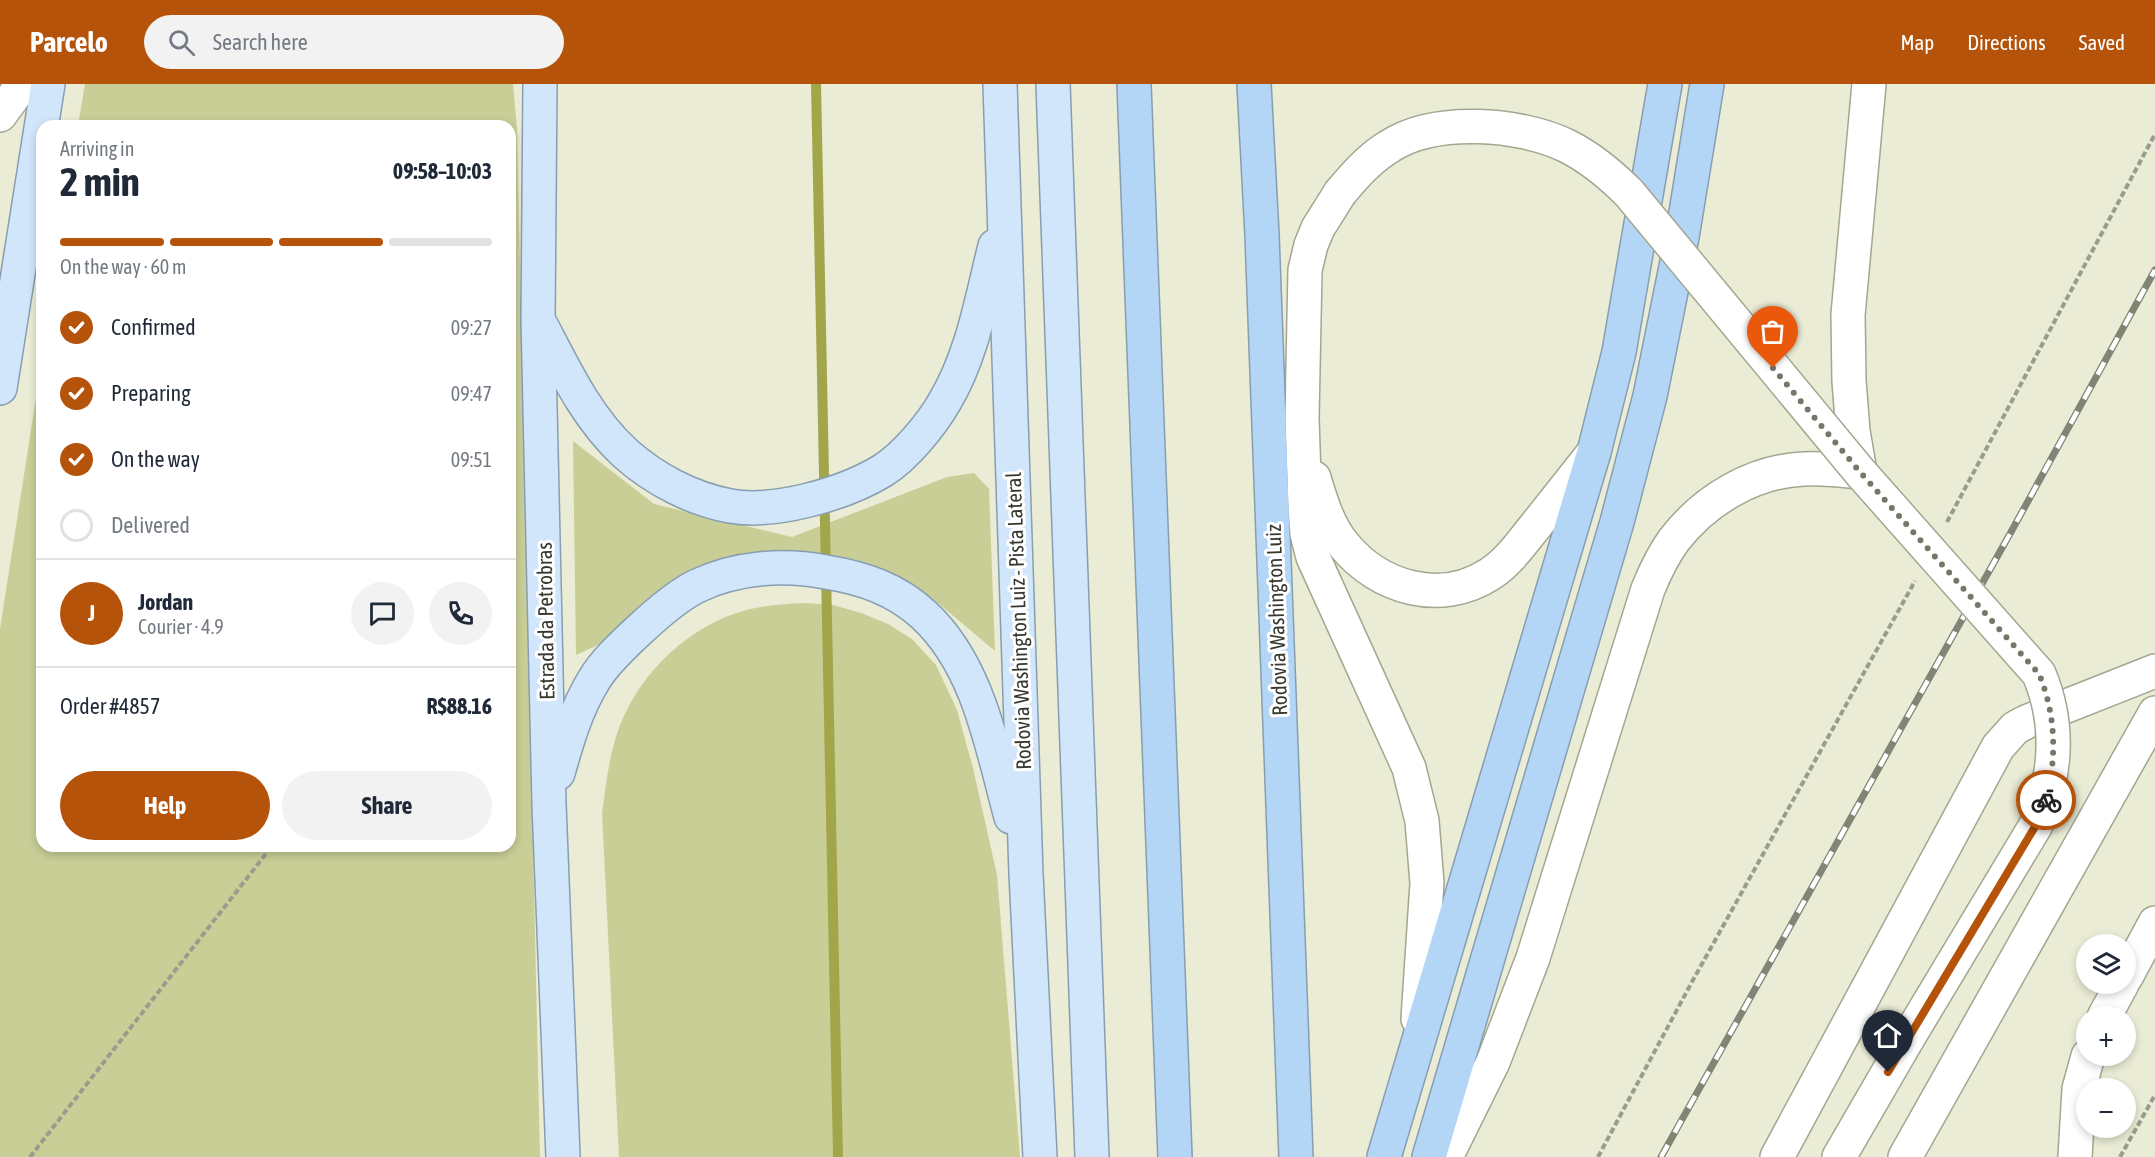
<!DOCTYPE html>
<html lang="en">
<head>
<meta charset="utf-8">
<style>
  body { margin:0; font-family:"Asap Condensed",sans-serif; background:#f2f2f3; color:#1f2937; height:100vh; display:flex; flex-direction:column; font-size:22px; white-space:nowrap }
  * { box-sizing:border-box; margin:0 }
  p { font-size:20px; color:#747a83 }
  .icon { flex:none; width:33px; height:33px; fill:none; stroke:currentColor; stroke-width:2; stroke-linecap:round; stroke-linejoin:round }
  .map { position:relative; flex:1; overflow:hidden }
  .drawer { position:absolute; left:36px; top:36px; width:480px; height:732px; display:flex; flex-direction:column; background:#fff; border-radius:18px; box-shadow:0 3px 9px #0003 }
  .drawer>* { flex:none }
  .fabs { position:absolute; left:2076px; top:850px; display:grid; gap:12px }
  .fabs a { display:grid; place-items:center; width:60px; height:60px; border-radius:50%; background:#fff; box-shadow:0 3px 9px #0003; font-size:30px }
  .pin { position:absolute; display:grid; place-items:center; width:51px; height:51px; color:#fff; margin:-62px -26px; border-radius:50% 50% 50% 0; rotate:-45deg; box-shadow:0 0 6px #0007 }
  .pin .icon { rotate:45deg }
  .courier { position:absolute; display:grid; place-items:center; width:60px; height:60px; margin:-30px; border:4px solid #b45309; border-radius:50%; background:#fff; color:#222; box-shadow:0 2px 8px #0007 }
  .overview em { font-style:normal; font-weight:700 }
  .overview div { display:flex; flex-direction:column-reverse }
  .overview { display:flex; align-items:center; justify-content:space-between; height:102px; padding:0 24px }
  h1 { font-size:39px; font-weight:700; line-height:45px }
  .bar { display:grid; grid-template-columns:repeat(4,1fr); gap:9px 6px; align-content:center; height:72px; padding:0 24px }
  .bar i { height:8px; border-radius:4px; background:#e0e1e3 }
  .bar .active { background:#b45309 }
  .bar p { grid-column:span 4 }
  .line { display:flex; align-items:center; gap:15px; padding:0 24px; border-top:2px solid #e0e1e3 }
  .line div { flex:1 }
  .round { display:grid; place-items:center; flex:none; width:63px; height:63px; border-radius:32px; background:#f2f2f3 }
  ol { padding:0 24px; list-style:none }
  li { display:flex; align-items:center; gap:18px; height:66px }
  li p { margin-inline-start:auto }
  li .icon { padding:6px; border-radius:50%; background:#b45309; color:#fff; stroke-width:4 }
  li:last-child { color:#747a83 }
  li i { width:33px; height:33px; border:3px solid #e0e1e3; border-radius:50% }
  .action { display:flex; gap:12px; margin-top:auto; padding:12px 24px }
  .action a { flex:1; height:69px; border-radius:36px; background:#b45309; color:#fff; font-size:24px; font-weight:700; line-height:69px; text-align:center }
  .action a+a { background:#f2f2f3; color:#1f2937 }
  header { display:flex; align-items:center; gap:36px; box-sizing:border-box; height:84px; padding:0 30px; background:#b45309; color:#fff }
  header strong { font-size:28px }
  nav { display:flex; gap:33px; margin-inline-start:auto; font-size:21px }
  .search { width:420px; height:54px; background:#f2f2f3; display:flex; align-items:center; gap:15px; box-sizing:border-box; padding:0 21px; border-radius:33px; color:#747a83; font-size:22px }
  .map>svg:first-child { display:block }
  .green { fill:#c9ce97 }
  .lines { fill:none; stroke-linecap:round; stroke-linejoin:round }
  .stream { stroke:#a2a64b; stroke-width:10 }
  .minor-casing { stroke:#a4a690; stroke-width:36 }
  .major-casing { stroke:#889eb0; stroke-width:36 }
  .highway-casing { stroke:#889eb0; stroke-width:36 }
  .path { stroke:#9b9d8c; stroke-width:4; stroke-dasharray:6 3; stroke-linecap:butt }
  .minor { stroke:#fff; stroke-width:33 }
  .major { stroke:#d1e6fa; stroke-width:33 }
  .highway { stroke:#b3d5f6; stroke-width:33 }
  .rail-casing { stroke:#828475; stroke-width:7 }
  .rail { stroke:#fff; stroke-width:4.5; stroke-dasharray:14; stroke-linecap:butt }
  .minor-bridge-casing { stroke:#a4a690; stroke-width:36; stroke-linecap:butt }
  .minor-bridge { stroke:#fff; stroke-width:33 }
  .done { stroke:#767769; stroke-width:6; stroke-dasharray:0 10.8 }
  .route { stroke:#b45309; stroke-width:8 }
  .labels { text-anchor:middle; dominant-baseline:central; stroke-width:6; stroke-linejoin:round; paint-order:stroke }
  .street-label { font-size:21px; fill:#37382f; stroke:#fff }
</style>
</head>
<body>
<header>
<strong>Parcelo</strong>
<div class="search"><svg class="icon" aria-label="search" viewBox="0 0 24 24"><circle cx="10" cy="10" r="6"/><path d="M15 15l6 6"/></svg>Search here</div>
<nav><a>Map</a><a>Directions</a><a>Saved</a></nav>
</header>
<div class="map">
<svg width="2155" height="1073" viewBox="0 0 2155 1073">
  <rect width="100%" height="100%" fill="#eaecd5"/>
  <g class="green">
    <path d="M85 0H513L517 45 540 1073H0V545L42 275V762H510V42H78Z"/>
    <path d="M573 357 654 420 792 453 947 393 974 389 989 405 995 567 932 514 875 483 796 470 576 571Z"/>
    <path d="M804 519 833 521 861 529 888 540 912 555 936 581 957 626 973 684 997 791 1020 1073H619L602 729C606 701 609 671 619 644 640 588 690 540 750 525 768 521 786 520 804 519Z"/>
  </g>
  <g class="lines">
    <path class="stream" d="M816 0 838 1073"/>
    <defs>
      <g id="minor">
        <path d="M0 31 16 9 28 0"/>
        <path d="M1340 109 1318 144 1311 161 1305 186 1302 334 1305 423 1307 450 1313 473 1409 684 1422 737 1427 799 1418 935"/>
        <path d="M1314 394C1321 417 1328 442 1344 461 1379 504 1441 522 1490 490 1509 478 1523 457 1537 440 1556 416 1575 392 1594 368"/>
        <path d="M2126 893 2155 839"/>
        <path d="M2104 933 2122 900"/>
        <path d="M1446 1073 1493 978 1533 874 1648 505C1655 488 1663 471 1674 456 1705 416 1753 387 1804 385 1823 384 1841 386 1860 388L1853 347 1849 297 1848 231 1869 0"/>
        <path d="M1777 1073 1998 663 2015 644 2026 638 2155 587"/>
        <path d="M1839 1073 1908 954"/>
        <path d="M1905 1073 2155 629"/>
        <path d="M2075 1073 2079 1005 2088 972"/>
      </g>
      <g id="major">
        <path d="M540 0 538 235 549 720 563 1073"/>
        <path d="M1000 0 1026 790 1040 1073"/>
        <path d="M1053 0 1092 1073"/>
        <path d="M541 241C565 287 587 334 625 369 654 395 692 415 730 422 774 430 844 410 882 387 905 373 932 340 945 317 973 270 982 213 995 162"/>
        <path d="M0 304 48 0"/>
        <path d="M558 689C567 657 576 625 594 596 604 579 621 563 636 549 652 534 678 511 697 502 737 483 783 480 826 488 863 494 896 505 924 531 979 582 992 664 1011 733"/>
      </g>
      <g id="highway">
        <path d="M1134 0 1175 1073"/>
        <path d="M1254 0 1262 151 1296 1073"/>
        <path d="M1384 1073 1594 368 1619 268 1665 0"/>
        <path d="M1429 1073 1617 438 1650 312 1682 153 1707 0"/>
      </g>
    </defs>
    <use href="#minor" class="minor-casing"/>
    <use href="#major" class="major-casing"/>
    <use href="#highway" class="highway-casing"/>
    <g class="path">
      <path d="M1947 438 2155 50"/>
      <path d="M30 1073 272 762"/>
      <path d="M1598 1073 1693 896 1915 497"/>
      <path d="M2120 1073 2155 1011"/>
    </g>
    <use href="#minor" class="minor"/>
    <use href="#major" class="major"/>
    <use href="#highway" class="highway"/>
    <defs>
      <path id="rail" d="M1661 1073 2011 448 2155 186"/>
    </defs>
    <use href="#rail" class="rail-casing"/>
    <use href="#rail" class="rail"/>
    <defs>
      <path id="minor-bridge" d="M1340 109C1355 91 1370 74 1390 62 1435 33 1520 39 1567 62 1591 74 1610 90 1629 109L1860 388 2039 590C2060 640 2056 692 2036 741L1908 954"/>
    </defs>
    <use href="#minor-bridge" class="minor-bridge-casing"/>
    <use href="#minor-bridge" class="minor-bridge"/>
  </g>
  <g class="lines">
    <path class="done" d="M1773 284 1860 388 2039 590C2056 631 2057 673 2046 716"/>
    <path class="route" d="M1888 988 2036 741 2046 716"/>
  </g>
  <g class="labels">
    <g class="street-label">
      <text transform="translate(1276 536) rotate(-92)">Rodovia Washington Luiz</text>
      <text transform="translate(545 537) rotate(-91)">Estrada da Petrobras</text>
      <text transform="translate(1018 537) rotate(-92)">Rodovia Washington Luiz - Pista Lateral</text>
    </g>
  </g>
</svg>
<div class="fabs">
<a><svg class="icon" aria-label="layers" viewBox="0 0 24 24"><path d="M12 4l9 5-9 5-9-5zM3 14l9 5 9-5"/></svg></a>
<a>+</a>
<a>−</a>
</div>
<div class="pin" style="left:1773px;top:284px;background:#ea580c"><svg class="icon" aria-label="bag" viewBox="0 0 24 24"><path d="M5 8h14l-1 12H6zM9 8a3 3 0 0 1 6 0"/></svg></div>
<div class="pin" style="left:1888px;top:988px;background:#1f2937"><svg class="icon" aria-label="home" viewBox="0 0 24 24"><path d="M3 11l9-7 9 7M6 9v11h12V9"/></svg></div>
<div class="courier" style="left:2046px;top:716px"><svg class="icon" aria-label="bike" viewBox="0 0 24 24"><circle cx="6" cy="16" r="4"/><circle cx="18" cy="16" r="4"/><path d="M6 16l4-8h5l3 8M10 8l3 8H6M13 5h3"/></svg></div>
<section class="drawer">
<div class="overview"><div><h1>2 min</h1><p>Arriving in</p></div><em>09:58–10:03</em></div>
<div class="bar"><i class="active"></i><i class="active"></i><i class="active"></i><i></i><p>On the way · 60 m</p></div>
<ol>
<li><svg class="icon" aria-label="check" viewBox="0 0 24 24"><path d="M5 12l5 5 9-10"/></svg>Confirmed<p>09:27</p></li>
<li><svg class="icon" aria-label="check" viewBox="0 0 24 24"><path d="M5 12l5 5 9-10"/></svg>Preparing<p>09:47</p></li>
<li><svg class="icon" aria-label="check" viewBox="0 0 24 24"><path d="M5 12l5 5 9-10"/></svg>On the way<p>09:51</p></li>
<li><i></i>Delivered</li>
</ol>
<div class="line" style="height:108px"><b class="round" style="background:#b45309;color:#fff">J</b><div><b>Jordan</b><p>Courier · 4.9</p></div><a class="round"><svg class="icon" aria-label="chat" viewBox="0 0 24 24"><path d="M4 5h16v11H9l-5 4z"/></svg></a><a class="round"><svg class="icon" aria-label="phone" viewBox="0 0 24 24"><path d="M5 4h4l2 5-3 2q2 4 5 5l2-3 5 2v4C11 20 4 13 5 4z"/></svg></a></div>
<div class="line" style="height:78px"><div>Order #4857</div><b>R$88.16</b></div>
<div class="action"><a>Help</a><a>Share</a></div>
</section>
</div>
</body>
</html>
